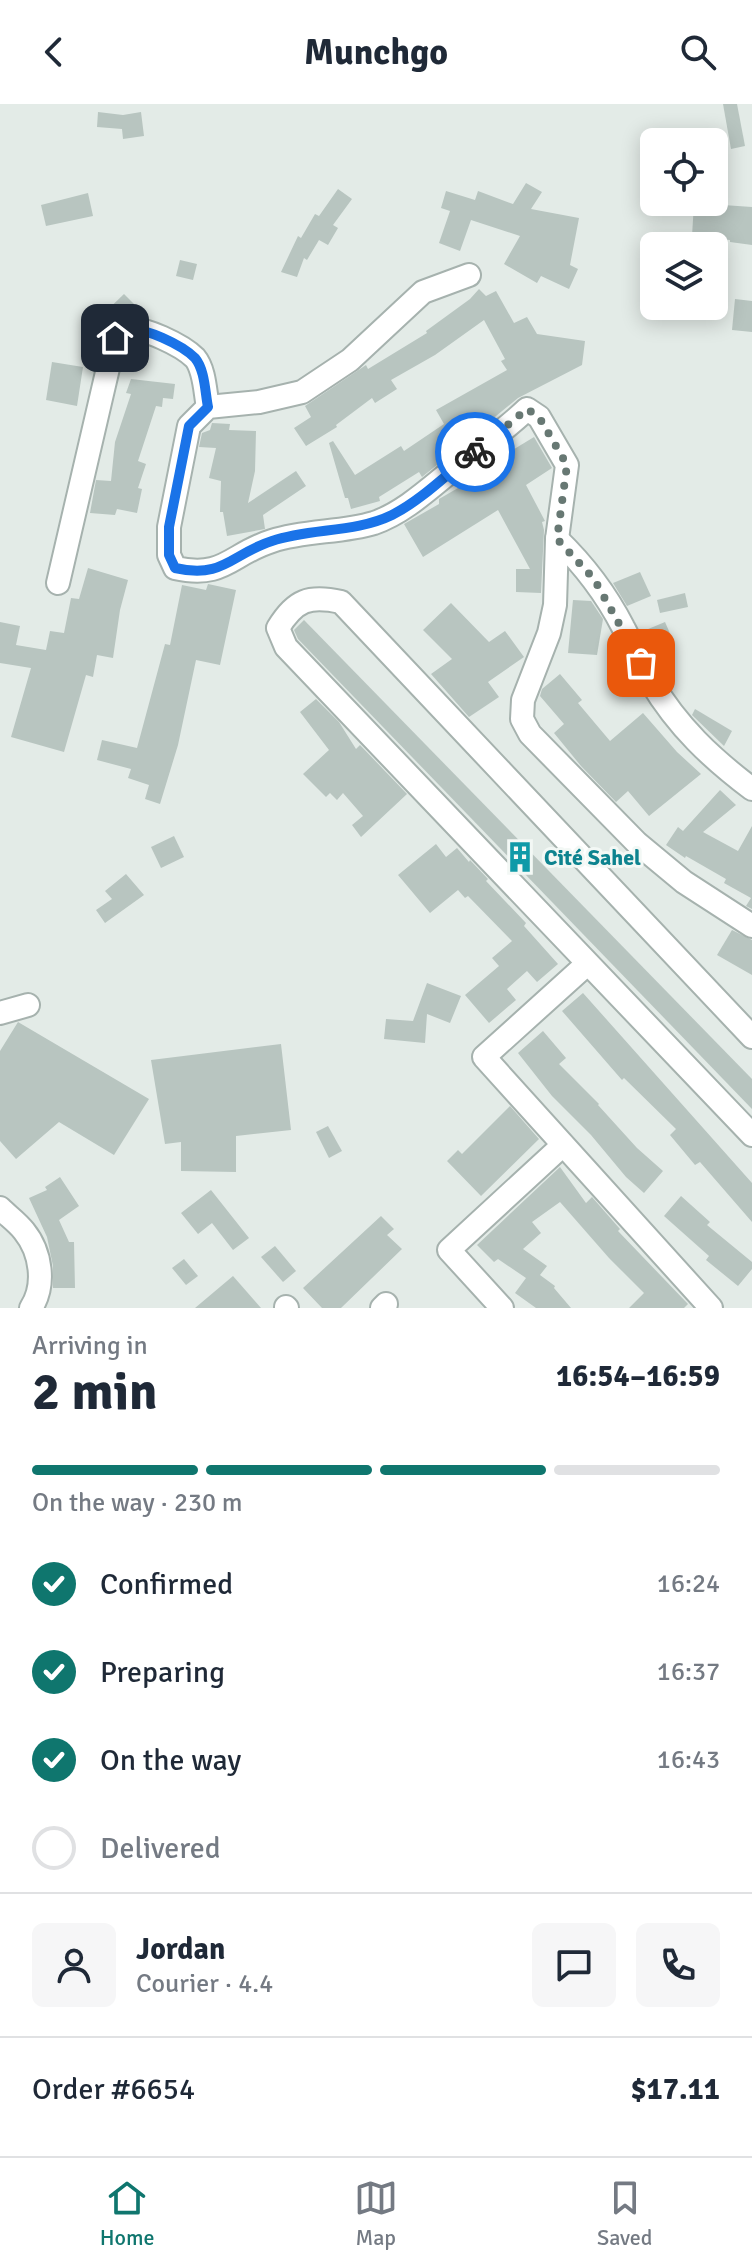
<!DOCTYPE html>
<html lang="en">
<head>
<meta charset="utf-8">
<style>
  body { margin:0; font-family:Signika,sans-serif; background:#f6f6f7; color:#1f2937; height:100vh; display:flex; flex-direction:column; font-size:30px; white-space:nowrap }
  * { box-sizing:border-box; margin:0 }
  p { font-size:26px; color:#747a83 }
  .icon { flex:none; width:44px; height:44px; fill:none; stroke:currentColor; stroke-width:2; stroke-linecap:round; stroke-linejoin:round }
  .map { position:relative; height:1204px; overflow:hidden }
  .panel { display:flex; flex-direction:column; background:#fff; flex:1 }
  .panel>* { flex:none }
  .controls { position:absolute; left:640px; top:24px; display:grid; gap:16px }
  .controls a { display:grid; place-items:center; width:88px; height:88px; border-radius:12px; background:#fff; box-shadow:0 4px 20px #0003; font-size:40px }
  .pin { position:absolute; display:grid; place-items:center; width:68px; height:68px; color:#fff; margin:-34px; border-radius:16px; box-shadow:0 4px 12px #0006 }
  .courier { position:absolute; display:grid; place-items:center; width:80px; height:80px; margin:-40px; border:6px solid #1a73e8; border-radius:50%; background:#fff; color:#222; box-shadow:0 2px 10px #0007 }
  .summary em { font-style:normal; font-weight:700 }
  .summary div { display:flex; flex-direction:column-reverse }
  .summary { display:flex; align-items:center; justify-content:space-between; height:136px; padding:0 32px }
  h1 { font-size:52px; font-weight:700; line-height:60px }
  .bar { display:grid; grid-template-columns:repeat(4,1fr); gap:12px 8px; align-content:center; height:96px; padding:0 32px }
  .bar i { height:10px; border-radius:6px; background:#e0e1e3 }
  .bar .active { background:#0f766e }
  .bar p { grid-column:span 4 }
  .line { display:flex; align-items:center; gap:20px; padding:0 32px; border-top:2px solid #e0e1e3 }
  .line div { flex:1 }
  .round { display:grid; place-items:center; flex:none; width:84px; height:84px; border-radius:12px; background:#f6f6f7 }
  ol { padding:0 32px; list-style:none }
  li { display:flex; align-items:center; gap:24px; height:88px }
  li p { margin-inline-start:auto }
  li .icon { padding:8px; border-radius:50%; background:#0f766e; color:#fff; stroke-width:4 }
  li:last-child { color:#747a83 }
  li i { width:44px; height:44px; border:4px solid #e0e1e3; border-radius:50% }
  header { display:flex; justify-content:space-between; align-items:center; height:104px; padding:0 32px; background:#fff; font-size:36px; font-weight:700 }
  .tab-bar { display:flex; justify-content:space-around; align-items:center; height:112px; border-top:2px solid #e0e1e3; background:#fff; font-size:22px; color:#747a83 }
  .tab-bar a { display:grid; justify-items:center; gap:4px }
  .tab-bar .active { color:#0f766e }
  .map>svg:first-child { display:block }
  .building { fill:#b8c5c0 }
  .lines { fill:none; stroke-linecap:round; stroke-linejoin:round }
  .street-casing { stroke:#a6b2ae; stroke-width:26 }
  .street { stroke:#fff; stroke-width:22 }
  .done { stroke:#677873; stroke-width:8; stroke-dasharray:0 14.4 }
  .route { stroke:#1a73e8; stroke-width:10 }
  .labels { text-anchor:middle; dominant-baseline:central; stroke-width:6; stroke-linejoin:round; paint-order:stroke }
  .culture-label { font-size:22px; font-weight:bold; fill:#0d838f; stroke:#f3f8f5; text-anchor:start }
</style>
</head>
<body>
<header><svg class="icon" aria-label="back" viewBox="0 0 24 24"><path d="M15 5l-7 7 7 7"/></svg>Munchgo<svg class="icon" aria-label="search" viewBox="0 0 24 24"><circle cx="10" cy="10" r="6"/><path d="M15 15l6 6"/></svg></header>
<div class="map">
<svg width="752" height="1204" viewBox="0 0 752 1204">
  <rect width="100%" height="100%" fill="#e3ebe7"/>
  <g class="building">
    <path d="M723 0H737L745 42 731 45Z"/>
    <path d="M98 8 123 11 141 8 144 32 123 35 122 25 97 23Z"/>
    <path d="M526 79 542 88 531 105 579 114 570 161 578 165 569 185 541 172 537 179 504 160 520 132 471 116 460 147 439 139 450 107 441 104 446 87 475 96 478 87 513 100Z"/>
    <path d="M338 85 352 95 333 121 338 124 328 141 319 136 307 156 304 154 297 173 281 168 298 132 301 134 315 110 319 112Z"/>
    <path d="M88 89 93 112 46 122 41 101Z"/>
    <path d="M694 99 752 103V141L730 138V136L692 132Z"/>
    <path d="M180 156 197 160 193 176 176 172Z"/>
    <path d="M479 185 486 192 496 187 514 219 527 213 537 230 585 237 582 261 518 294 468 335 451 345 453 348 422 373 419 368 379 393 380 397 351 405 348 394H345L329 339 333 337 355 371 401 342 404 347 444 320 436 306 507 266 501 257 505 255 484 216 435 251 391 276 397 285 375 299 372 294 336 321 337 323 306 342 294 324 311 313 305 302 366 261 368 265 427 229 426 227 470 195Z"/>
    <path d="M124 190 136 202 103 227 95 218Z"/>
    <path d="M735 195 752 197V228L732 226Z"/>
    <path d="M52 258 83 263 77 302 46 296Z"/>
    <path d="M131 275 175 280 173 295 163 294 162 303 156 302 138 357 146 360 138 384 142 385 137 409 117 405 115 411 90 409 96 376 111 377 115 338 131 290 126 289Z"/>
    <path d="M212 319 230 320 229 326 256 327 255 367 248 399 296 367 306 382 263 411 265 425 227 432 223 408H220L221 377 209 374 216 344 199 343 202 329 210 326Z"/>
    <path d="M534 333 552 364 526 381 545 417 542 418 544 426 541 489 516 488V465H530L498 406 423 453 404 420 439 400V395L477 373 475 369 512 349 511 347Z"/>
    <path d="M88 464 128 476 120 506 113 554 97 551 93 573 86 571 64 648 11 633 31 564 0 559V518L20 522 16 541 46 546 50 527 64 529 71 494 79 495Z"/>
    <path d="M640 468 651 492 627 502 613 479Z"/>
    <path d="M208 480 236 486 220 561 196 556 178 641 160 700 145 695 149 681 128 674 131 665 97 656 102 636 137 644 165 540 170 541 182 481 206 486Z"/>
    <path d="M685 489 688 503 660 509 657 496Z"/>
    <path d="M573 496 591 497 603 515 597 551 568 549Z"/>
    <path d="M451 499 489 538 505 527 524 553 488 578 499 593 469 613 431 570 452 555 423 526Z"/>
    <path d="M304 516 752 975V1005L298 535 294 526Z"/>
    <path d="M665 518 675 541 652 551 641 528Z"/>
    <path d="M560 570 582 596 578 599 610 637 643 609 677 648 701 670 649 712 628 687 616 698 581 662 554 629 564 620 540 592 542 585Z"/>
    <path d="M316 595 339 618 356 645 360 641 407 690 361 733 352 721 363 712 343 689 337 696 330 689 326 693 303 670 329 646 300 608Z"/>
    <path d="M695 605 732 627 724 642 692 611Z"/>
    <path d="M720 686 736 701 703 728 738 747 752 722V805L746 802 751 794 724 779 726 775 686 752 685 754 666 741 678 723 683 727Z"/>
    <path d="M174 732 184 753 161 764 151 743Z"/>
    <path d="M436 740 446 753 457 744 469 758 470 756 488 775 486 777 526 819 524 822 558 860 537 878 527 867 507 885 516 896 489 919 465 891 499 862 492 854 512 837 468 792 465 794 458 786 430 809 398 771Z"/>
    <path d="M126 770 144 791 105 819 96 806 112 795 105 787Z"/>
    <path d="M732 826 752 836V871L717 851Z"/>
    <path d="M427 879 461 892 450 919 427 910 425 939 384 935 386 915 413 917Z"/>
    <path d="M583 889 752 1079V1118L700 1058 695 1061 670 1031 676 1025 624 974 622 976 562 907Z"/>
    <path d="M18 918 149 995 114 1051 59 1018 16 1055 0 1037V947Z"/>
    <path d="M543 927 566 954 559 960 599 1000 598 1001 637 1044 663 1067 644 1089 626 1073 591 1031 552 992 518 949Z"/>
    <path d="M281 940 291 1026 236 1032V1068L181 1067V1038L165 1040 151 956Z"/>
    <path d="M510 1002 539 1035 481 1092 447 1057 458 1046 462 1050Z"/>
    <path d="M328 1022 342 1047 329 1054 316 1028Z"/>
    <path d="M560 1063 586 1099 592 1093 620 1125 618 1127 688 1200 684 1204H629L644 1189 609 1154 560 1098 532 1118 541 1129 523 1145 547 1162 540 1171 555 1182 554 1184 571 1204H536L515 1189 526 1174 498 1155 494 1158 477 1141Z"/>
    <path d="M60 1073 79 1102 59 1116 69 1138H74L75 1184H53V1162L47 1133 29 1094 47 1086 45 1083Z"/>
    <path d="M211 1086 249 1134 233 1146 212 1119 198 1130 181 1109Z"/>
    <path d="M681 1092 710 1118 707 1121 752 1158V1165L738 1182 706 1156 709 1152 664 1112Z"/>
    <path d="M381 1112 394 1125 387 1131 402 1145 341 1204H322L303 1184Z"/>
    <path d="M275 1142 296 1167 283 1178 261 1153Z"/>
    <path d="M184 1155 198 1172 186 1181 172 1164Z"/>
    <path d="M233 1172 261 1204H195Z"/>
  </g>
  <g class="lines">
    <defs>
      <g id="street">
        <path d="M469 171 423 188 350 256 302 288 259 298 208 303 189 322 169 423V451L175 464C225 475 230 450 272 437 305 426 341 429 374 419 406 408 434 380 460 360 482 342 506 325 527 305L539 313 567 361 557 435 555 501 549 529 523 596 522 615 530 630 637 739 684 778 752 822"/>
        <path d="M557 435C584 461 606 490 623 523 633 541 640 561 651 578 678 623 711 654 752 685"/>
        <path d="M58 479 115 234C117 232 123 227 126 226 142 221 183 242 195 254 205 266 205 289 208 303"/>
        <path d="M587 860 484 953 711 1204"/>
        <path d="M0 909 28 901"/>
        <path d="M752 933 341 498C309 491 295 496 278 524L286 543 752 1031"/>
        <path d="M0 1104C8 1112 17 1118 24 1127 41 1148 46 1181 31 1204"/>
        <path d="M286 1203 287 1204"/>
        <path d="M382 1204 386 1200"/>
        <path d="M502 1204 449 1146 563 1041"/>
      </g>
    </defs>
    <use href="#street" class="street-casing"/>
    <use href="#street" class="street"/>
  </g>
  <g class="lines">
    <path class="done" d="M475 348 527 305 539 313 567 361 557 435 594 475 641 559"/>
    <path class="route" d="M115 234C117 232 123 227 126 227 143 221 183 242 195 254 205 266 205 288 208 303L189 322 169 423V451L175 464C224 475 231 450 272 437 311 424 355 429 392 411 422 396 449 368 475 348"/>
  </g>
  <defs>
    <symbol id="building-bare" viewBox="-9 -9 18 18"><path d="M-4-6H4V6H1V3H-1V6H-4ZM-2.5-4.3h1.7v1.8h-1.7ZM.8-4.3h1.7v1.8H.8ZM-2.5-1h1.7V.8h-1.7ZM.8-1h1.7V.8H.8Z" fill="#0f9aa8" stroke="#f3f8f5" stroke-width="2.5" paint-order="stroke"/></symbol>
  </defs>
  <g fill-rule="evenodd">
    <use href="#building-bare" x="498" y="731" width="44" height="44"/>
  </g>
  <g class="labels">
    <g class="culture-label">
      <text x="544" y="753">Cité Sahel</text>
    </g>
  </g>
</svg>
<div class="controls">
<a><svg class="icon" aria-label="locate" viewBox="0 0 24 24"><circle cx="12" cy="12" r="6"/><path d="M12 2v4M12 18v4M2 12h4M18 12h4"/></svg></a>
<a><svg class="icon" aria-label="layers" viewBox="0 0 24 24"><path d="M12 4l9 5-9 5-9-5zM3 14l9 5 9-5"/></svg></a>
</div>
<div class="pin" style="left:641px;top:559px;background:#ea580c"><svg class="icon" aria-label="bag" viewBox="0 0 24 24"><path d="M5 8h14l-1 12H6zM9 8a3 3 0 0 1 6 0"/></svg></div>
<div class="pin" style="left:115px;top:234px;background:#1f2937"><svg class="icon" aria-label="home" viewBox="0 0 24 24"><path d="M3 11l9-7 9 7M6 9v11h12V9"/></svg></div>
<div class="courier" style="left:475px;top:348px"><svg class="icon" aria-label="bike" viewBox="0 0 24 24"><circle cx="6" cy="16" r="4"/><circle cx="18" cy="16" r="4"/><path d="M6 16l4-8h5l3 8M10 8l3 8H6M13 5h3"/></svg></div>
</div>
<section class="panel">
<div class="summary"><div><h1>2 min</h1><p>Arriving in</p></div><em>16:54–16:59</em></div>
<div class="bar"><i class="active"></i><i class="active"></i><i class="active"></i><i></i><p>On the way · 230 m</p></div>
<ol>
<li><svg class="icon" aria-label="check" viewBox="0 0 24 24"><path d="M5 12l5 5 9-10"/></svg>Confirmed<p>16:24</p></li>
<li><svg class="icon" aria-label="check" viewBox="0 0 24 24"><path d="M5 12l5 5 9-10"/></svg>Preparing<p>16:37</p></li>
<li><svg class="icon" aria-label="check" viewBox="0 0 24 24"><path d="M5 12l5 5 9-10"/></svg>On the way<p>16:43</p></li>
<li><i></i>Delivered</li>
</ol>
<div class="line" style="height:144px"><a class="round"><svg class="icon" aria-label="person" viewBox="0 0 24 24"><circle cx="12" cy="8" r="4"/><path d="M4 21q1-7 8-7t8 7"/></svg></a><div><b>Jordan</b><p>Courier · 4.4</p></div><a class="round"><svg class="icon" aria-label="chat" viewBox="0 0 24 24"><path d="M4 5h16v11H9l-5 4z"/></svg></a><a class="round"><svg class="icon" aria-label="phone" viewBox="0 0 24 24"><path d="M5 4h4l2 5-3 2q2 4 5 5l2-3 5 2v4C11 20 4 13 5 4z"/></svg></a></div>
<div class="line" style="height:104px"><div>Order #6654</div><b>$17.11</b></div>
</section>
<nav class="tab-bar">
<a class="active"><svg class="icon" aria-label="home" viewBox="0 0 24 24"><path d="M3 11l9-7 9 7M6 9v11h12V9"/></svg>Home</a>
<a><svg class="icon" aria-label="map" viewBox="0 0 24 24"><path d="M3 6l6-2 6 2 6-2v14l-6 2-6-2-6 2zM9 4v14M15 6v14"/></svg>Map</a>
<a><svg class="icon" aria-label="saved" viewBox="0 0 24 24"><path d="M7 4h10v16l-5-4-5 4z"/></svg>Saved</a>
</nav>
</body>
</html>
